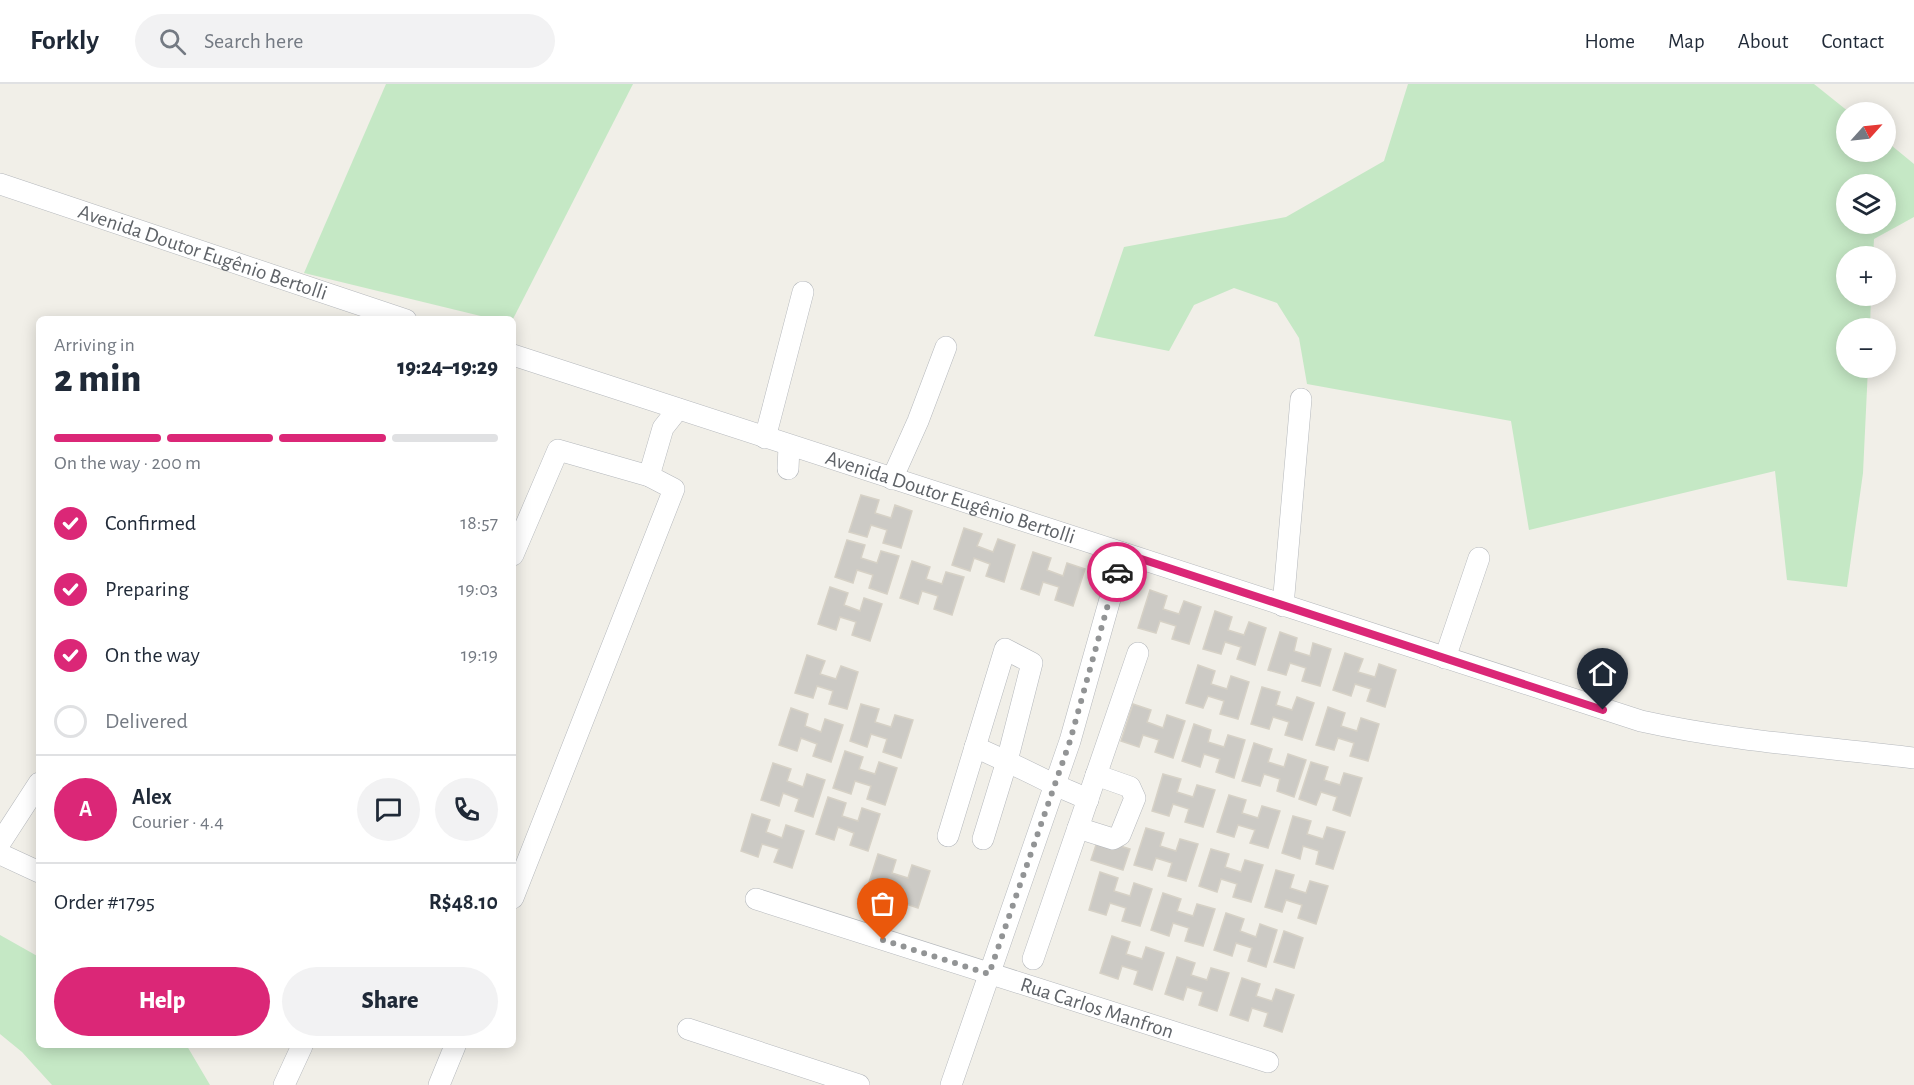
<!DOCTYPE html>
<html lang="en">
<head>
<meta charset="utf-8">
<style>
  body { margin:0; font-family:"Alegreya Sans",sans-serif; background:#f2f2f3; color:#1f2937; height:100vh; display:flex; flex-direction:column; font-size:22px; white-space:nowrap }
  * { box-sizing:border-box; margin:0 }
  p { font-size:20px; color:#747a83 }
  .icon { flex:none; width:33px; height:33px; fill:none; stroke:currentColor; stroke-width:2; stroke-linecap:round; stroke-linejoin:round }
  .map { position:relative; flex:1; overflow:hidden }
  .drawer { position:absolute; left:36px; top:232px; width:480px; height:732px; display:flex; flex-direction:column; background:#fff; border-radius:9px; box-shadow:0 3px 15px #0003 }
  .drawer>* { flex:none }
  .needle { width:39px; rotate:63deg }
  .controls { position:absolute; left:1836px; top:18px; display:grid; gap:12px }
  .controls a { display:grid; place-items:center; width:60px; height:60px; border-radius:50%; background:#fff; box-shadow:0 3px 15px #0003; font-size:30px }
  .pin { position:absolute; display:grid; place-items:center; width:51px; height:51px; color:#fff; margin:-62px -26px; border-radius:50% 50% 50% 0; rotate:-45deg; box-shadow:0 0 6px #0007 }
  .pin .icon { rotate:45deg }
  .courier { position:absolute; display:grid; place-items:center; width:60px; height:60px; margin:-30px; border:4px solid #db2777; border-radius:50%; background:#fff; color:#222; box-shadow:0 2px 8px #0007 }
  .head em { font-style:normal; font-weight:800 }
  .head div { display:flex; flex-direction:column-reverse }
  .head { display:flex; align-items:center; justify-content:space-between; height:102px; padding:0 18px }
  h1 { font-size:39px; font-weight:800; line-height:45px }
  .bar { display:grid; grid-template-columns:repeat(4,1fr); gap:9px 6px; align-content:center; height:72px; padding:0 18px }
  .bar i { height:8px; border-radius:4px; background:#e0e1e3 }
  .bar .active { background:#db2777 }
  .bar p { grid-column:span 4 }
  .line { display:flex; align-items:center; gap:15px; padding:0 18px; border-top:2px solid #e0e1e3 }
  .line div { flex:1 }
  .round { display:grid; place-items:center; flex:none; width:63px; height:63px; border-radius:32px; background:#f2f2f3 }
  ol { padding:0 18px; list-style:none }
  li { display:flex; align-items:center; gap:18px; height:66px }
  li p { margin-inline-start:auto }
  li .icon { padding:6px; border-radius:50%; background:#db2777; color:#fff; stroke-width:4 }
  li:last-child { color:#747a83 }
  li i { width:33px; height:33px; border:3px solid #e0e1e3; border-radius:50% }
  .primary-button { display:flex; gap:12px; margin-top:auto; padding:12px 18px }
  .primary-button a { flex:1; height:69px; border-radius:36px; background:#db2777; color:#fff; font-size:24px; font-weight:800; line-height:69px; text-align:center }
  .primary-button a+a { background:#f2f2f3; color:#1f2937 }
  header { display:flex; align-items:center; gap:36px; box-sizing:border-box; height:84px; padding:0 30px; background:#fff; border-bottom:2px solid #e0e1e3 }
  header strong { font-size:28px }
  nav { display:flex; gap:33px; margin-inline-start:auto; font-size:21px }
  .search { width:420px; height:54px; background:#f2f2f3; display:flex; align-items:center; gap:15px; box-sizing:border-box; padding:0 21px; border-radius:33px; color:#747a83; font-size:22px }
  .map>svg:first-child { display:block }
  .green { fill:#c5e8c5; fill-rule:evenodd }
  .building { fill:#cccac5; stroke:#d6d1c6; stroke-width:1.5 }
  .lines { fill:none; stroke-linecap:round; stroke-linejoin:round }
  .minor-casing { stroke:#b5b8bc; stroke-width:22 }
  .minor { stroke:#fff; stroke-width:21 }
  .done { stroke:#929495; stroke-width:6; stroke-dasharray:0 10.8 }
  .route { stroke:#db2777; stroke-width:8 }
  .labels { text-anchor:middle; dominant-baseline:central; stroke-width:6; stroke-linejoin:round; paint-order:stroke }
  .street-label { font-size:21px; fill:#5f6368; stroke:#fff }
</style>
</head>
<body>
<header>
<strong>Forkly</strong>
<div class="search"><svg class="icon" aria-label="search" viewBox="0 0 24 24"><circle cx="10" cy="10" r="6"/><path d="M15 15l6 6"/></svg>Search here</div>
<nav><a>Home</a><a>Map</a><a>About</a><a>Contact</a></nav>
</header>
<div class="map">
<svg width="1914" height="1001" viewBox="0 0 1914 1001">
  <rect width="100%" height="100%" fill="#f1efe8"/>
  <g class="green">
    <path d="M386 0H633L513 235H493L304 189Z"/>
    <path d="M1408 0H1814L1849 28H1846V68H1886V57L1914 80V133L1874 155 1873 172H1846V212H1871L1870 244H1846V284H1868L1863 389 1847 503 1787 496 1775 387 1529 446 1511 337 1307 300 1299 254 1277 219 1234 204 1194 221 1169 267 1094 252 1124 163 1286 133 1384 77ZM1846 100H1886V140H1846Z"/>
    <path d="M0 851 39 873V962H187L210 1001H52L22 968 0 950Z"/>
  </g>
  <g class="building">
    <path d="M861 411 879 416 875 429 891 434 895 421 912 427 901 464 883 459 887 446 871 441 867 453 849 448Z"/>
    <path d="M964 444 982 450 977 462 993 468 998 455 1015 461 1004 498 986 492 990 480 974 474 970 487 952 481Z"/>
    <path d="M847 456 865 461 861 474 877 479 881 467 899 472 887 510 869 504 873 491 857 486 853 499 835 493Z"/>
    <path d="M1033 468 1051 474 1047 486 1063 492 1067 479 1085 485 1073 522 1055 516 1059 503 1043 498 1039 511 1021 505Z"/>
    <path d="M912 477 930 483 926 495 942 500 946 488 964 493 952 531 934 525 938 512 922 507 918 520 900 514Z"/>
    <path d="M830 503 848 509 844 521 860 527 864 514 882 520 870 557 852 551 856 538 840 533 836 546 818 540Z"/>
    <path d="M1150 506 1167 512 1163 525 1179 530 1184 517 1201 523 1189 560 1172 555 1176 542 1160 537 1156 549 1138 544Z"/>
    <path d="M1215 527 1232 533 1228 546 1244 551 1249 538 1266 544 1255 581 1237 575 1241 563 1225 558 1221 570 1203 565Z"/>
    <path d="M1280 548 1297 554 1294 567 1310 572 1313 559 1331 565 1320 602 1302 597 1306 584 1290 579 1286 591 1268 586Z"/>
    <path d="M1345 569 1363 575 1358 588 1375 593 1379 580 1396 586 1385 623 1367 617 1371 605 1355 600 1351 612 1333 606Z"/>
    <path d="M807 571 825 577 820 590 836 595 841 582 858 588 847 625 829 620 833 607 817 602 813 614 795 609Z"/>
    <path d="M1198 581 1215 587 1211 600 1227 605 1231 592 1249 598 1238 635 1220 630 1224 617 1208 612 1203 624 1186 619Z"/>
    <path d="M1262 603 1280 608 1276 621 1292 626 1297 613 1314 619 1302 656 1285 651 1289 638 1273 633 1269 645 1251 640Z"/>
    <path d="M861 620 879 625 875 638 891 643 895 631 913 636 901 674 883 668 887 655 871 650 867 663 850 657Z"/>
    <path d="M1133 620 1151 626 1147 638 1163 644 1167 631 1185 637 1173 674 1155 668 1159 656 1143 651 1139 663 1121 657Z"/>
    <path d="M1328 623 1345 629 1341 642 1357 647 1361 634 1379 640 1368 677 1350 672 1354 659 1338 654 1334 666 1316 661Z"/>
    <path d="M791 624 808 630 805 642 821 648 825 635 843 641 831 678 813 672 817 660 801 654 797 667 779 661Z"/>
    <path d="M1194 640 1211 646 1208 658 1224 663 1228 651 1245 656 1234 694 1216 688 1220 675 1204 670 1200 683 1182 677Z"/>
    <path d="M1254 659 1272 665 1268 678 1284 683 1288 670 1306 676 1294 713 1277 707 1280 695 1264 690 1260 702 1242 697Z"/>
    <path d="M845 667 863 673 859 685 875 690 879 678 897 684 885 721 867 715 871 702 855 697 851 710 833 704Z"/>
    <path d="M1311 678 1328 683 1324 696 1340 701 1344 689 1362 694 1350 732 1333 726 1337 713 1321 708 1316 721 1299 715Z"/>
    <path d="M773 679 791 685 787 697 803 703 807 690 825 696 813 733 795 727 799 715 783 709 779 722 761 716Z"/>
    <path d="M1163 690 1181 695 1177 708 1193 713 1197 701 1215 706 1203 743 1185 738 1189 725 1173 720 1169 732 1152 727Z"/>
    <path d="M1229 711 1246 716 1242 729 1258 734 1262 722 1280 727 1268 764 1250 759 1255 746 1238 741 1234 753 1217 748Z"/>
    <path d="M828 713 846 719 842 732 858 737 862 724 880 730 868 767 850 761 854 749 838 743 834 756 816 750Z"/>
    <path d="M752 730 770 736 766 748 782 754 786 741 804 747 792 784 774 778 779 765 762 760 758 773 741 767Z"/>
    <path d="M1293 732 1311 737 1307 750 1323 755 1327 743 1345 748 1333 785 1316 780 1319 767 1303 762 1300 775 1282 769Z"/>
    <path d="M1146 744 1164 749 1160 762 1176 767 1180 755 1198 760 1186 797 1168 792 1172 779 1156 774 1152 786 1134 781Z"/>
    <path d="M1098 755 1130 765 1123 786 1091 776Z"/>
    <path d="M1211 765 1229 770 1225 783 1241 788 1245 776 1263 781 1251 818 1233 813 1237 800 1221 795 1217 808 1199 802Z"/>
    <path d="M878 770 896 776 892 789 908 794 912 781 930 787 918 824 900 818 904 806 888 801 884 813 866 808Z"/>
    <path d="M1276 786 1294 791 1290 804 1306 809 1310 797 1328 802 1316 840 1298 834 1302 821 1286 816 1282 828 1265 823Z"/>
    <path d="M1100 788 1118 794 1114 807 1130 812 1134 799 1152 805 1140 842 1122 837 1126 824 1110 819 1106 831 1089 826Z"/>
    <path d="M1163 809 1181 815 1177 827 1193 832 1197 820 1215 825 1203 862 1185 857 1189 844 1173 839 1169 852 1151 846Z"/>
    <path d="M1226 829 1244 835 1240 847 1256 853 1260 840 1277 846 1266 883 1248 877 1252 864 1236 859 1232 872 1214 866Z"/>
    <path d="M1284 847 1303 854 1294 884 1274 878Z"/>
    <path d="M1112 852 1130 858 1126 870 1142 875 1146 863 1164 869 1152 906 1134 900 1138 887 1122 882 1118 895 1100 889Z"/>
    <path d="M1177 873 1195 879 1191 891 1207 896 1211 884 1229 889 1217 927 1199 921 1203 908 1187 903 1183 916 1165 910Z"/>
    <path d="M1242 894 1260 900 1256 912 1272 917 1276 905 1294 911 1282 948 1264 942 1268 929 1252 924 1248 937 1230 931Z"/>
  </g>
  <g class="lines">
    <defs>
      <g id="minor">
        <path id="s1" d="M0 100 406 236"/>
        <path id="s2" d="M513 271 1641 637C1731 657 1823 663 1914 674"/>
        <path d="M765 354 803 208"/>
        <path d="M788 385 789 362"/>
        <path d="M649 392 663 344 678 325"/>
        <path d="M892 395 918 337 946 263"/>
        <path d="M513 471 558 366 649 392 674 405 513 814"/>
        <path d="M1283 522 1301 315"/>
        <path d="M1445 574 1479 474"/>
        <path d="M975 663C1002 675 1027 687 1053 700 1065 706 1076 709 1088 716"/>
        <path d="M1078 744 1113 755 1120 751 1135 714 1130 703 1096 691"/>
        <path d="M948 752 1005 565 1032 579 1007 677 983 755"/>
        <path d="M0 759 39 699"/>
        <path d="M0 770 39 788"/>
        <path id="s3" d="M756 815 1268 978"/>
        <path d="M1033 875 1138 569"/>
        <path d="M688 945 859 1001"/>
        <path d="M284 1001 302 962"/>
        <path d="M439 1001 455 962"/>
        <path d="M951 1001 1070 657 1123 469"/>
      </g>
    </defs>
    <use href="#minor" class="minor-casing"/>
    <use href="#minor" class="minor"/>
  </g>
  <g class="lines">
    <path class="done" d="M883 856 989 890 1070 657 1117 488"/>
    <path class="route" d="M1117 488 1123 469 1603 626"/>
  </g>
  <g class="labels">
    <g class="street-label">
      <text stroke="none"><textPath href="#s1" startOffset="214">Avenida Doutor Eugênio Bertolli</textPath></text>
      <text stroke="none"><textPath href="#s2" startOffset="460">Avenida Doutor Eugênio Bertolli</textPath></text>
      <text stroke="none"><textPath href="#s3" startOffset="358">Rua Carlos Manfron</textPath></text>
    </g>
  </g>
</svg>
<div class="controls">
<a><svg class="needle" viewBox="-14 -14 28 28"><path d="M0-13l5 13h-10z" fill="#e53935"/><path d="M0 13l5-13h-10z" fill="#747a83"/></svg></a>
<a><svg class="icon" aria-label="layers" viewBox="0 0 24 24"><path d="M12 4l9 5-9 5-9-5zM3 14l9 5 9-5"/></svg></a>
<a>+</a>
<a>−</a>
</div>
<div class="pin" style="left:883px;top:856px;background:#ea580c"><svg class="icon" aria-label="bag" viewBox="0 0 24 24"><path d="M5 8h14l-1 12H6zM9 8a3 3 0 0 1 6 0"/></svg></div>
<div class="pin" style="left:1603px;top:626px;background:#1f2937"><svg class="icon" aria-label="home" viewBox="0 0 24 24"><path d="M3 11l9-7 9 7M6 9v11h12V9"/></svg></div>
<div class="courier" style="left:1117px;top:488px"><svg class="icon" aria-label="car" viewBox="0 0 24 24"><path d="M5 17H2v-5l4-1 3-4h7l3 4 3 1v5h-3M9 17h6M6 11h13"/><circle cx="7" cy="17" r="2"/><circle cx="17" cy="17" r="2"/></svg></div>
<section class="drawer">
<div class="head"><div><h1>2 min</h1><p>Arriving in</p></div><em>19:24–19:29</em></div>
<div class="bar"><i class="active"></i><i class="active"></i><i class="active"></i><i></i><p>On the way · 200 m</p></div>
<ol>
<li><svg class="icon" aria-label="check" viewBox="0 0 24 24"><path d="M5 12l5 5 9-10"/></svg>Confirmed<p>18:57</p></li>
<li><svg class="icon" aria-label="check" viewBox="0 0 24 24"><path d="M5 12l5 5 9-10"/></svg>Preparing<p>19:03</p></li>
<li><svg class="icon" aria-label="check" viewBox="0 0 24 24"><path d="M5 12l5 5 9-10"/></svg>On the way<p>19:19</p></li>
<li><i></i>Delivered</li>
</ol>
<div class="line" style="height:108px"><b class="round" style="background:#db2777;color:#fff">A</b><div><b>Alex</b><p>Courier · 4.4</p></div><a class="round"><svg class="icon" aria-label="chat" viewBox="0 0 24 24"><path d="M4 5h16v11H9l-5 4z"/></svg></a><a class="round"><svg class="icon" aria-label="phone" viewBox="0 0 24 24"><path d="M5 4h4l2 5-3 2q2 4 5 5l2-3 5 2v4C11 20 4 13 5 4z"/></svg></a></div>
<div class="line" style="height:78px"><div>Order #1795</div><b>R$48.10</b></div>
<div class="primary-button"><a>Help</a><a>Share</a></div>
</section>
</div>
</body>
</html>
